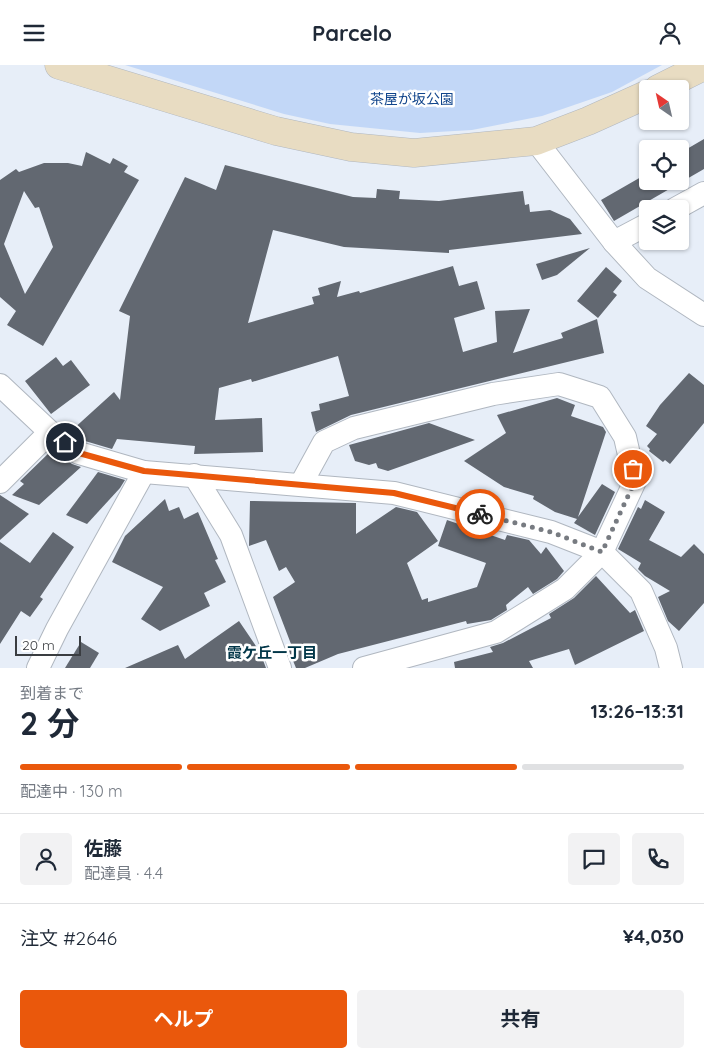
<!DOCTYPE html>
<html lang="ja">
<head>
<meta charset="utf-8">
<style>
  body { margin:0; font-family:Quicksand,"Noto Sans JP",sans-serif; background:#f2f2f3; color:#1f2937; height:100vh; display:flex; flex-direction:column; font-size:19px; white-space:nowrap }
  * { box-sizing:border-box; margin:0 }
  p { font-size:16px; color:#747a83 }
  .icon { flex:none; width:28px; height:28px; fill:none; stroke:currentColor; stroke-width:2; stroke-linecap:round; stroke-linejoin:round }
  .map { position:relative; height:603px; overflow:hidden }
  .panel { display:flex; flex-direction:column; background:#fff; flex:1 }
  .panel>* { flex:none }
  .needle { width:32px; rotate:326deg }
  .fabs { position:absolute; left:639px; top:15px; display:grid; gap:10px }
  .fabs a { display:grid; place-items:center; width:50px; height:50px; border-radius:5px; background:#fff; box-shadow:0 1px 4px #0004; font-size:25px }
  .scale { position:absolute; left:15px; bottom:12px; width:66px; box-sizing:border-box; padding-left:5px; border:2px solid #3a3d41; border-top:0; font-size:14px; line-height:18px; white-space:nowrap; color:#3a3d41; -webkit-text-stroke:4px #fff; paint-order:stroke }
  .pin { position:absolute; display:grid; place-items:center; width:42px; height:42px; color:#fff; margin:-21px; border:2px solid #fff; border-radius:50%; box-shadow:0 1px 5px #0007 }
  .courier { position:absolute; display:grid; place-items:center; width:50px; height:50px; margin:-25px; border:4px solid #ea580c; border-radius:50%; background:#fff; color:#222; box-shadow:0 1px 6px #0007 }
  .headline em { font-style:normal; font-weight:700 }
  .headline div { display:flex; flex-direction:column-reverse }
  .headline { display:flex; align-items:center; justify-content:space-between; height:85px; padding:0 20px }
  h1 { font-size:32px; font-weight:700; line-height:38px }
  .bar { display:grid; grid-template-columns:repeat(4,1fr); gap:8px 5px; align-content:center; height:60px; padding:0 20px }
  .bar i { height:6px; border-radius:4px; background:#e0e1e3 }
  .bar .current { background:#ea580c }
  .bar p { grid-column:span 4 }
  .line { display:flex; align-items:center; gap:12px; padding:0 20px; border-top:1px solid #e0e1e3 }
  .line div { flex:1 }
  .round { display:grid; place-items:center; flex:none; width:52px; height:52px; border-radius:5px; background:#f2f2f3 }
  .cta { display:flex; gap:10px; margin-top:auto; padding:10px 20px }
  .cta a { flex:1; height:58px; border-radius:5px; background:#ea580c; color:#fff; font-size:20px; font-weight:700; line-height:58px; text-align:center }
  .cta a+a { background:#f2f2f3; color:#1f2937 }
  header { display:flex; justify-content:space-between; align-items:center; height:65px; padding:0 20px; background:#fff; font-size:22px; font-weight:700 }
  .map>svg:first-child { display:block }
  .green { fill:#c2d7f7 }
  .building { fill:#626871; fill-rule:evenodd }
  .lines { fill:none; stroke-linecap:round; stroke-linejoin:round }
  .street-casing { stroke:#b0b7c0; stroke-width:24 }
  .secondary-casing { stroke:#b0b7c0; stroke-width:29 }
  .street { stroke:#fff; stroke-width:22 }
  .secondary { stroke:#e8dcc2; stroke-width:28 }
  .done { stroke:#777b81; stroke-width:5; stroke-dasharray:0 9 }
  .route { stroke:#ea580c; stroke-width:6 }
  .labels { text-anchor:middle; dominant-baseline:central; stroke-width:5; stroke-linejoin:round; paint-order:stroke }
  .park-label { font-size:14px; fill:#10448b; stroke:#fff }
  .neighbourhood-label { font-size:15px; font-weight:bold; fill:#013648; stroke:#fff }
</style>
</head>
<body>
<header><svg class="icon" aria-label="menu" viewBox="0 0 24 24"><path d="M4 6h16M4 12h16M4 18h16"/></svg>Parcelo<svg class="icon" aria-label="person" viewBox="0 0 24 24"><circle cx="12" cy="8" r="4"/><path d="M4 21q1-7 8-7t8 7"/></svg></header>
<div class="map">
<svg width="704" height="603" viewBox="0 0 704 603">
  <rect width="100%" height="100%" fill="#e7eef8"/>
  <path class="green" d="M125 0H662L612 27 542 51 472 65 420 68 330 59 284 49Z"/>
  <g class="building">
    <path d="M704 74V104L614 156 601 135 648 108V116H680V88Z"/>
    <path d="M86 87 110 99 113 93 128 101 124 107 139 115 43 281 7 260 16 246 0 232V115L16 104 19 107 44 98H68L82 101ZM24 126 35 143 39 142 53 182 25 229 4 179Z"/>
    <path d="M225 100 353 132 376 133 377 124 400 126 399 134 439 136 523 126 525 140 529 139 530 147 550 145 570 154 582 169 449 185V188L344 182 273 165 248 258 314 239 312 232 320 230 318 223 341 216 337 232 359 226 360 228 453 201 459 221 477 216 485 244 454 253 463 287 497 277 495 246 530 244 513 288 563 273 561 268 597 254 604 288 351 350 316 367 311 347 320 345 319 339 349 331 338 291 252 317 251 314 219 323 215 355 262 353 263 387 194 389 195 381 117 374 112 384 85 376 71 366 114 327 120 335 130 251 119 246 185 112 216 125Z"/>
    <path d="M590 183 557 210 542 215 536 199Z"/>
    <path d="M606 202 622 216 613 227 617 230 598 253 577 236Z"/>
    <path d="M56 292 63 301 71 295 90 320 51 349 25 316Z"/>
    <path d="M689 308 704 320V358L670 399 665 395 663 397 649 386 650 384 647 381 657 369 646 361 660 340Z"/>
    <path d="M557 333 575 340 571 351 603 362 606 367 578 452 602 419 615 427 595 470 574 458 577 454 555 447 533 434 534 431 504 422 464 396 506 368 497 350Z"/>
    <path d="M429 358 475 375 388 406 378 403 376 398 369 400 355 396 349 380Z"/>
    <path d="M52 385 72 399 81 402 39 440 12 430 24 419 20 416Z"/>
    <path d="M98 407 125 415 120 423 87 459 66 450Z"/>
    <path d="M0 430 29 449 0 475Z"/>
    <path d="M165 434 169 446 179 442 184 454 198 447 218 494 215 495 226 517 204 528 210 541 160 566 141 554 163 522 112 497 125 471Z"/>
    <path d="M645 435 665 447 649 475 681 492 694 479 704 489V538L679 566 668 556 658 532 670 526 645 511 638 504 641 498 618 484 638 442 641 444Z"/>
    <path d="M250 436 356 438V469L396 442 417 447 438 476 407 498 422 535 428 533V537L477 522 486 498 438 481 447 455 505 475 507 470 529 475 541 489 546 482 564 506 557 514 533 529 528 522 506 540 507 545 491 555 467 559 466 556 338 589 305 603H296L287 581 291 579 273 532 295 517 286 502 279 506 266 475 249 481Z"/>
    <path d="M53 467 74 482 40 532 43 534 30 552 21 546 0 579V477L30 498Z"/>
    <path d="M596 511 630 548 635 545 644 566 575 600 569 584 529 596 533 603H455L454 597 493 587 490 582 503 578 551 553 549 549 574 533Z"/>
    <path d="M239 556 260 587 266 603H125L178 580 185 594Z"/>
    <path d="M81 577 99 588 90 603H65Z"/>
  </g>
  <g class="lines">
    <defs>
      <g id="street">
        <path d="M536 76 614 177 647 213 704 250"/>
        <path d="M675 144 704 128"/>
        <path d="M614 177 648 159"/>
        <path d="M0 320 50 367 79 388 144 407 394 428 551 467 602 487 641 526 666 583 671 603"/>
        <path d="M194 410 231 470 280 603"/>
        <path d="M0 417 50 367"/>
        <path d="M301 419 324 377 354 363 493 329 559 319 600 332 625 372 635 416 602 487 565 524 496 567 364 603"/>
        <path d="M38 603 57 564 144 407"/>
      </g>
      <g id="secondary">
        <path d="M59 0 276 66 351 82 414 88 536 76 588 56 648 29"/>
        <path d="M658 24 704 1"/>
      </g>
    </defs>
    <use href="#street" class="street-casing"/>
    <use href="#secondary" class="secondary-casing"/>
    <use href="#street" class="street"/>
    <use href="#secondary" class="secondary"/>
  </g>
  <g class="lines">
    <path class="done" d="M480 449 551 467 602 487 635 416 633 404"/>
    <path class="route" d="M65 377 79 388 144 406 394 428 480 449"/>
  </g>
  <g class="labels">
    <g class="park-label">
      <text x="412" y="34">茶屋が坂公園</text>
    </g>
    <g class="neighbourhood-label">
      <text x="272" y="587">霞ケ丘一丁目</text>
    </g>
  </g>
</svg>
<div class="fabs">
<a><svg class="needle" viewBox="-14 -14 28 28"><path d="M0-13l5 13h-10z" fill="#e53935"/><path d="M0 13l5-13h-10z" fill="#747a83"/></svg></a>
<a><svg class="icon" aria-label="locate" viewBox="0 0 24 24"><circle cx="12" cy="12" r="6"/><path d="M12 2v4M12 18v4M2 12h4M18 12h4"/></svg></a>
<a><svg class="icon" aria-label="layers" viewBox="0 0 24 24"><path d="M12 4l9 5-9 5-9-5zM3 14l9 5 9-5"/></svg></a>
</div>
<div class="scale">20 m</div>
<div class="pin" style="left:633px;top:404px;background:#ea580c"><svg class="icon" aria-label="bag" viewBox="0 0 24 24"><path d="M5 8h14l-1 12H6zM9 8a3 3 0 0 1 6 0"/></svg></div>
<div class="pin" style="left:65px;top:377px;background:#1f2937"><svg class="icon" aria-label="home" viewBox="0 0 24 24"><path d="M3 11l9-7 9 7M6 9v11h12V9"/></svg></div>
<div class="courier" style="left:480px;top:449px"><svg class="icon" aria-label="bike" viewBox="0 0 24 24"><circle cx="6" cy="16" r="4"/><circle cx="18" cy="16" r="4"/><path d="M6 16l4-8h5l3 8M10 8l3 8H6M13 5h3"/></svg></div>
</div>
<section class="panel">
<div class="headline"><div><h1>2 分</h1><p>到着まで</p></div><em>13:26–13:31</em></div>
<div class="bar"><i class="current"></i><i class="current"></i><i class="current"></i><i></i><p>配達中 · 130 m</p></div>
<div class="line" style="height:90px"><a class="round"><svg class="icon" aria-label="person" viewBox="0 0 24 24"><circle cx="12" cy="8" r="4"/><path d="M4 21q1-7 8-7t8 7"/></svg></a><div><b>佐藤</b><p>配達員 · 4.4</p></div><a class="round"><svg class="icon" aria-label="chat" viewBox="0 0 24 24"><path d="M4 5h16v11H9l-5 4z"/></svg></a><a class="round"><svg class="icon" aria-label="phone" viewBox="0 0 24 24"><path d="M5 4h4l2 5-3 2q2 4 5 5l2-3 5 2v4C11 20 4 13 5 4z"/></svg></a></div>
<div class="line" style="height:65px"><div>注文 #2646</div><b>¥4,030</b></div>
<div class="cta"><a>ヘルプ</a><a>共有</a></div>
</section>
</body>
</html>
